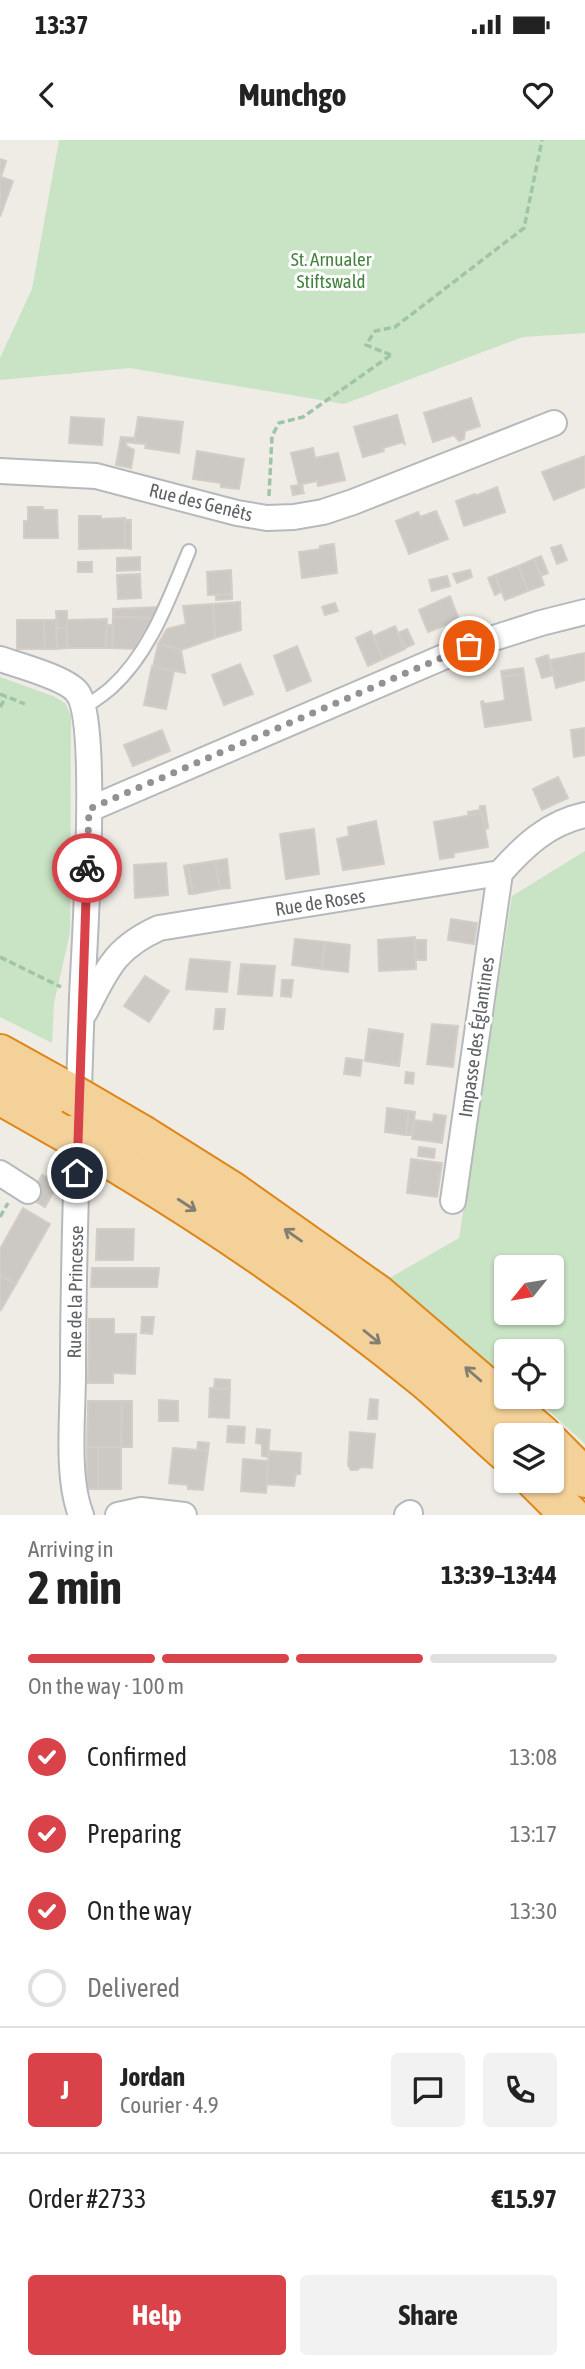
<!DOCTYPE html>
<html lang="en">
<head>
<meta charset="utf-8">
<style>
  body { margin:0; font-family:"Asap Condensed",sans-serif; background:#f2f2f2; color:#222; height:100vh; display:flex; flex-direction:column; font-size:26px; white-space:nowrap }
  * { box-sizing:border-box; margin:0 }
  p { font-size:23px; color:#767676 }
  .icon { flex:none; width:38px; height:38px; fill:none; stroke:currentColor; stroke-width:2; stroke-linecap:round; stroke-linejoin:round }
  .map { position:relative; height:1375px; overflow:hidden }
  .drawer { display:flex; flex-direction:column; background:#fff; flex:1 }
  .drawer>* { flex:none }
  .needle { width:46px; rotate:240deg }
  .controls { position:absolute; left:494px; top:1115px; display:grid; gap:14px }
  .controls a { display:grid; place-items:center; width:70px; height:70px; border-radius:7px; background:#fff; box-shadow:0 2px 5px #0004; font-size:35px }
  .pin { position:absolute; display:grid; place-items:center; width:60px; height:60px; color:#fff; margin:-30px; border:4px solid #fff; border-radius:50%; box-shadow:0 2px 7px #0007 }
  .courier { position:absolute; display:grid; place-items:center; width:70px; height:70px; margin:-35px; border:5px solid #d94249; border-radius:50%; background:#fff; color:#222; box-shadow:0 2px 9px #0007 }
  .head em { font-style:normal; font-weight:700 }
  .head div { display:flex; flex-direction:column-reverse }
  .head { display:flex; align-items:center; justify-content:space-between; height:119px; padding:0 28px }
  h1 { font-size:46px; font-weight:700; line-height:52px }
  .bar { display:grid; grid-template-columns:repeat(4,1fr); gap:10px 7px; align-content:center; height:84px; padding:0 28px }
  .bar i { height:9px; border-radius:5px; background:#e0e0e0 }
  .bar .active { background:#d94249 }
  .bar p { grid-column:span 4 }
  .line { display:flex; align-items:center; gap:18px; padding:0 28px; border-top:2px solid #e0e0e0 }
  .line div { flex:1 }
  .round { display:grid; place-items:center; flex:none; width:74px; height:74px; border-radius:7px; background:#f2f2f2 }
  ol { padding:0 28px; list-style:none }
  li { display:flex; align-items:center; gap:21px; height:77px }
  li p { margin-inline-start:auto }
  li .icon { padding:7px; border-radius:50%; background:#d94249; color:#fff; stroke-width:4 }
  li:last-child { color:#767676 }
  li i { width:38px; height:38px; border:4px solid #e0e0e0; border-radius:50% }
  .cta { display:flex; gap:14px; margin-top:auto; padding:14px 28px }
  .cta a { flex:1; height:80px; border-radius:7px; background:#d94249; color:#fff; font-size:28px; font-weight:700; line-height:80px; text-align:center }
  .cta a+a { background:#f2f2f2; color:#222 }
  .status { display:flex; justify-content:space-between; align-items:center; height:49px; padding:0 35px; background:#fff; direction:ltr }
  .status svg { height:19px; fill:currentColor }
  header { display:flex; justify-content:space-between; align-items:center; height:91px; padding:0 28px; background:#fff; font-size:32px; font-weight:700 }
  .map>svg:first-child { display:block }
  .green { fill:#c9e3c5; fill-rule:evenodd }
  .building { fill:#ccc9c5; stroke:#d3cdc5; stroke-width:2 }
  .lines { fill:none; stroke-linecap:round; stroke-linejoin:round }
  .service-casing { stroke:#b6b9bc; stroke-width:16 }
  .minor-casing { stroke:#b6b9bc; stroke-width:28 }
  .motorway-casing { stroke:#de8716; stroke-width:42 }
  .path { stroke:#9fc4a6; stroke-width:3.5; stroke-dasharray:7 3.5; stroke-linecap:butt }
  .service { stroke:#fff; stroke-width:12 }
  .minor { stroke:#fff; stroke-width:24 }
  .motorway { stroke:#f3d199; stroke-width:38 }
  .motorway-bridge-casing { stroke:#de8716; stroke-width:42; stroke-linecap:butt }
  .motorway-bridge { stroke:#f3d199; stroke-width:38 }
  .oneway { stroke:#837e72 }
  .done { stroke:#919292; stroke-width:7; stroke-dasharray:0 12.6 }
  .route { stroke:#d94249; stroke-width:9 }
  .labels { text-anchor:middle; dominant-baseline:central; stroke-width:6; stroke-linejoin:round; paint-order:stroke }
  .park-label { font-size:19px; fill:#44833f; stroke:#fff }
  .street-label { font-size:19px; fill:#5e6265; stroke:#fff }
</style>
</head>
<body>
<div class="status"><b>13:37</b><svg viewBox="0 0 49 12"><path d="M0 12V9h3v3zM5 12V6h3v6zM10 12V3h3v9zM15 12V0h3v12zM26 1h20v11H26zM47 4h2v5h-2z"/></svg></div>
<header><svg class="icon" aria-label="back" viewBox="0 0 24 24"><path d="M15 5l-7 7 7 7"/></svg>Munchgo<svg class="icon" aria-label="heart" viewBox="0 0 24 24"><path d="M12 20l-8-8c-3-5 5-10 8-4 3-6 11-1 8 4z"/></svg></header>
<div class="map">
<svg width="585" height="1375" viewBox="0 0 585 1375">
  <rect width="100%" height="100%" fill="#efece6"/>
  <g class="green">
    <path d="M59 0H585V193L523 197 344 264 130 228 0 240V218L32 149Z"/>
    <path d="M0 537 53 556 65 563 71 575 70 793 54 863 52 903 0 877Z"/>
    <path d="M585 711V1304L534 1257 551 1256V1211H506V1235L381 1143 459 1098 512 756ZM506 1127H551V1172H506Z"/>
  </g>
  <g class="building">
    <path d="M0 19 6 21 1 37 13 41 0 77Z"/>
    <path d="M471 258 480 286 465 291 464 299 459 301 454 295 433 302 424 273Z"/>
    <path d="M397 275 405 305 403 302 383 308 384 311 363 317 354 287Z"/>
    <path d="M71 277 104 279 102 305 69 303Z"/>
    <path d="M138 277 183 282 179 313 145 308 146 304 134 303Z"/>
    <path d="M121 297 135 298 134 303 126 302V306L134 310 131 328 116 325Z"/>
    <path d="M313 308 315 318 338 313 345 340 318 346 317 341 302 344 303 349 300 350 291 313Z"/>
    <path d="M197 311 244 319 239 349 221 347V343L193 339Z"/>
    <path d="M585 316V347L554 360 542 332Z"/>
    <path d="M299 345 304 353 293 355 291 346Z"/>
    <path d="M497 347 505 372 464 386 456 361 475 354V356Z"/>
    <path d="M28 367H43V370H57L58 398H24V381H28Z"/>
    <path d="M436 371 448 399 409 414 396 381 418 372 420 377Z"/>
    <path d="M79 376H101V379L125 378V408L79 409Z"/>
    <path d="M125 380H131V409L125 408Z"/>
    <path d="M334 404 337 433 302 438 299 412 320 409V406Z"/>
    <path d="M561 405 567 420 557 424 551 408Z"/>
    <path d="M541 416 548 433 541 436 534 419Z"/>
    <path d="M140 417V430L117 431V418Z"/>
    <path d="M534 419 544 445 528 451 518 426Z"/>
    <rect x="78" y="422" width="14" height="10"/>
    <path d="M518 426 528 451 505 460 495 435Z"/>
    <path d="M231 430 232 454 208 455 207 432Z"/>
    <path d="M470 430 472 437 457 443 453 434Z"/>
    <path d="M140 434 141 458 118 459 117 435Z"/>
    <path d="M495 435 501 452 495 455 488 438Z"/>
    <path d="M447 436 450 446 432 451 429 440Z"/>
    <path d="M232 454V459L216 460V455Z"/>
    <path d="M450 456 459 480 428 492 419 470Z"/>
    <path d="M240 462 241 490 215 498 213 464Z"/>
    <path d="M335 463 338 471 325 475 322 467Z"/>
    <path d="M213 464 215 498 181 510 158 504 167 489 186 484 183 466Z"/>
    <path d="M158 467 152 478 113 477V469Z"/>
    <path d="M56 471H67V488H57Z"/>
    <path d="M113 477 152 478 134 509 112 508Z"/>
    <path d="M107 479 106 508H67V480Z"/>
    <path d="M17 480H44L45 509H17Z"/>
    <path d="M44 480H56L57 509H45Z"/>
    <path d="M107 485H113L112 508H106Z"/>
    <path d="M395 486 405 509 383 519 373 496Z"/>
    <path d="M57 488H67V508L57 509Z"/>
    <path d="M407 489 414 504 405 508 398 493Z"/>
    <path d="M371 491 383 519 368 526 356 498Z"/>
    <path d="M158 504 181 510 185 533 153 527Z"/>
    <path d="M297 506 311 541 287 551 274 516Z"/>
    <path d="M585 513V540L556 548 550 520Z"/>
    <path d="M548 515 553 535 542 538 536 519Z"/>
    <path d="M240 524 253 554 224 565 212 535Z"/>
    <path d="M152 526 174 531 166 569 144 565Z"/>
    <path d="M523 528 524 534 502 537 501 531Z"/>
    <path d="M524 534 531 580 485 587 481 562 483 561 484 564 503 561 505 559 502 537Z"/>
    <path d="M585 588V615L574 617 571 590Z"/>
    <path d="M162 590 170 611 133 626 124 605Z"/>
    <path d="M558 637 568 658 542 670 533 649Z"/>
    <path d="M480 666H485L488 688 485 689 482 673 469 676 468 672 480 670Z"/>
    <path d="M482 673 488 707 454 713V717L440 719 434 682Z"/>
    <path d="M376 681 384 724 343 730 337 699 349 696 348 687Z"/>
    <path d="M314 689 319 734 286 739 280 694Z"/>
    <path d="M227 719 230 748 220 749 215 721Z"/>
    <path d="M215 721 220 749 193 754 188 725Z"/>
    <path d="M166 723 168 755 135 758 134 725Z"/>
    <path d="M188 725 193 754H189L184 726Z"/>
    <path d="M451 779 477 783 474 804 448 800Z"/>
    <path d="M415 797 416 829 379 831 378 800Z"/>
    <path d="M295 799 325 802 322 829 292 825Z"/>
    <path d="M415 800H426V820H416Z"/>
    <path d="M325 802 350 805 348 832 322 829Z"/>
    <path d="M190 819 230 822 227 852 186 849Z"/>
    <path d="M241 824 275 826 272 856 238 854Z"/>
    <path d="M145 836 169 851 149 882 124 866Z"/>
    <path d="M282 840H293L291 857 281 856Z"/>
    <path d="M216 869H225L223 889H214Z"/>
    <path d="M432 884 458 886 453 927 427 924Z"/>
    <path d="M369 889 403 894 399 926 365 921Z"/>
    <path d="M346 918 362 920 360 936 344 934Z"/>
    <path d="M406 932 414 933 413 944 405 943Z"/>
    <path d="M387 968 409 971 406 995 385 992Z"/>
    <path d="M409 971 415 972 412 995H406Z"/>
    <path d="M434 974 446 976 442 1003 412 999 414 980 433 982Z"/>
    <path d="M419 1007 435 1009 434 1018 418 1016Z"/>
    <path d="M411 1019 442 1023 437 1057 407 1053Z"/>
    <path d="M42 1035 58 1043 45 1067 30 1058Z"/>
    <path d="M23 1068 50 1084 16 1144 0 1135V1109Z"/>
    <path d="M97 1089H134L133 1120H96Z"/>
    <path d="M92 1128H159L157 1147H91Z"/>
    <path d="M0 1135 16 1144 1 1170 0 1169Z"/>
    <path d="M142 1177H154L152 1194 141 1193Z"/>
    <path d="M89 1179H114V1194H136L135 1234 113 1233V1243H88Z"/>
    <path d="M215 1239 230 1240V1249L214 1248Z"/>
    <path d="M210 1248 230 1249 229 1278 209 1277Z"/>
    <path d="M370 1259 378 1260 377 1279H368Z"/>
    <path d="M159 1260 178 1261V1281H159Z"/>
    <path d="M88 1261H122L121 1307H87Z"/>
    <path d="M122 1261H132V1307H121Z"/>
    <path d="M228 1286 245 1287 244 1303 227 1302Z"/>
    <path d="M257 1289 270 1290 268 1317 262 1316V1304L256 1303Z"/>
    <path d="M350 1292 375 1294 372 1328 361 1327 357 1330H351L348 1325Z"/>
    <path d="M198 1302 209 1303 208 1311 197 1310Z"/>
    <rect x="87" y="1307" width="11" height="42"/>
    <rect x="98" y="1307" width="23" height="42"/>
    <path d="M173 1308 208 1311 203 1350 188 1349V1345L169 1343Z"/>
    <path d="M269 1311 301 1313 300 1334H296L294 1346 266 1344Z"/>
    <path d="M243 1319 268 1321 266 1353 241 1351Z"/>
  </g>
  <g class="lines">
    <defs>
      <path id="service" d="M85 567C94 561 103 555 111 548 151 512 169 458 189 411"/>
      <g id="minor">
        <path d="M0 331 96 336 237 373 267 378 294 377 323 372 353 362 554 283"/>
        <path d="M0 519C18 525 66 538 77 552 100 580 84 809 82 857 78 982 73 1108 73 1233 73 1275 66 1337 81 1375"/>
        <path d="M90 669 469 506 541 483 585 472"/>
        <path d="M85 872C107 830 113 809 159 788L500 733C524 706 548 683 585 675"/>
        <path d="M0 1033 28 1051"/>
        <path d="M453 1061 500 733"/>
        <path d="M118 1375 141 1370 184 1375"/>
        <path d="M407 1375 410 1373"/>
      </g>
      <g id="motorway">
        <path d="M0 914 72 954"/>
        <path d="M0 955 70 995"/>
        <path d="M144 996 230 1050 377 1154 542 1295"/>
        <path d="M128 1030C232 1093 332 1163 426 1240 453 1263 479 1288 506 1312"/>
        <path d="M551 1304 585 1338"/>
        <path d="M535 1340 570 1375"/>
      </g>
    </defs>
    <use href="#service" class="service-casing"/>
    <use href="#minor" class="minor-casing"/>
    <use href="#motorway" class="motorway-casing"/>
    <g class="path">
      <path d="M391 215 366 205 375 191 395 187 524 88 542 0"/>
      <path d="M269 356 272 296 279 283 303 277 391 215"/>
      <path d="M0 554 25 564"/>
      <path d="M0 567 6 557"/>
      <path d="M0 817 61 847"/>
      <path d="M0 1077 8 1063"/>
    </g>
    <use href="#service" class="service"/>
    <use href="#minor" class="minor"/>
    <use href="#motorway" class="motorway"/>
    <defs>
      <g id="motorway-bridge">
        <path d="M72 954 144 996"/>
        <path d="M70 995 128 1030"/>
      </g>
    </defs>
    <use href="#motorway-bridge" class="motorway-bridge-casing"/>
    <use href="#motorway-bridge" class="motorway-bridge"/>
  </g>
  <defs><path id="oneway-shaft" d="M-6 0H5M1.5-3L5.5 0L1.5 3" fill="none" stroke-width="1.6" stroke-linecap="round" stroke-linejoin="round" transform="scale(1.75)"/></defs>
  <g class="oneway">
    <use href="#oneway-shaft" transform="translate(187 1065) rotate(33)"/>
    <use href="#oneway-shaft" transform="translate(293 1095) rotate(-145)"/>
    <use href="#oneway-shaft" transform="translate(372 1197) rotate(39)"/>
    <use href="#oneway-shaft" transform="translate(473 1234) rotate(-139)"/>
  </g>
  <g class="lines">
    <path class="done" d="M87 728 89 669 469 506"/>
    <path class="route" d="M77 1033 87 728"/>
  </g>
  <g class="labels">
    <g class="park-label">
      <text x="331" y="119">St. Arnualer<tspan x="331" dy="22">Stiftswald</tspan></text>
    </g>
    <g class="street-label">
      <text transform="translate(201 362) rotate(14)">Rue des Genêts</text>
      <text transform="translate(320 762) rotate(-9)">Rue de Roses</text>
      <text transform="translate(476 897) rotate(-82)">Impasse des Églantines</text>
      <text transform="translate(75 1152) rotate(-89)">Rue de la Princesse</text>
    </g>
  </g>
</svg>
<div class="controls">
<a><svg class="needle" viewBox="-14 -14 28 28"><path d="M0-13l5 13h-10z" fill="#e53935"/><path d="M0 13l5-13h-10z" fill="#767676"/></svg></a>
<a><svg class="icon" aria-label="locate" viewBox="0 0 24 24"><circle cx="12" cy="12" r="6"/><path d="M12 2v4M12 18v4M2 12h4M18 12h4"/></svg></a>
<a><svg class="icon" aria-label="layers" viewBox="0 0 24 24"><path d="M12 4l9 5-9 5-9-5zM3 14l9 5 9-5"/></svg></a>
</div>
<div class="pin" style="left:469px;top:506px;background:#ea580c"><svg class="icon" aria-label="bag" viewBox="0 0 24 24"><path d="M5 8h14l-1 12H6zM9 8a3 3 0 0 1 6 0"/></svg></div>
<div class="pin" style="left:77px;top:1033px;background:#1f2937"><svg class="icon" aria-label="home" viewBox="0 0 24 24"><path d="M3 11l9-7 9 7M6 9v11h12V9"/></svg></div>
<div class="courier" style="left:87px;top:728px"><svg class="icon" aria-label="bike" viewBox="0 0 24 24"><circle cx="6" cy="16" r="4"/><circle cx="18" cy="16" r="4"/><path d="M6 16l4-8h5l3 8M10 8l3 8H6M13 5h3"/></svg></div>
</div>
<section class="drawer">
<div class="head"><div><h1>2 min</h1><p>Arriving in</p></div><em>13:39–13:44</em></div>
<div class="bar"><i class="active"></i><i class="active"></i><i class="active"></i><i></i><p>On the way · 100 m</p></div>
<ol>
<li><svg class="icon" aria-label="check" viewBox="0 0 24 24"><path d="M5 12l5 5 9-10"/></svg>Confirmed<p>13:08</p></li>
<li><svg class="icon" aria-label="check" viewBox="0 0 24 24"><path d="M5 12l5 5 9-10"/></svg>Preparing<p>13:17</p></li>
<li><svg class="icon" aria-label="check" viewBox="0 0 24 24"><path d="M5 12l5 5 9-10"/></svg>On the way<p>13:30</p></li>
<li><i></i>Delivered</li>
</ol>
<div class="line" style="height:126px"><b class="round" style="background:#d94249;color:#fff">J</b><div><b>Jordan</b><p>Courier · 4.9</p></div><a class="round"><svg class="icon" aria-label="chat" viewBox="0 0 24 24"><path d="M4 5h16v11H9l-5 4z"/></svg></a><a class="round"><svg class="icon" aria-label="phone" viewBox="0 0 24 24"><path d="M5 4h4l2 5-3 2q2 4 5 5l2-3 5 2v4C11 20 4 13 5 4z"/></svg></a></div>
<div class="line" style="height:91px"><div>Order #2733</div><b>€15.97</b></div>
<div class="cta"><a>Help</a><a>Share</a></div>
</section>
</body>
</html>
